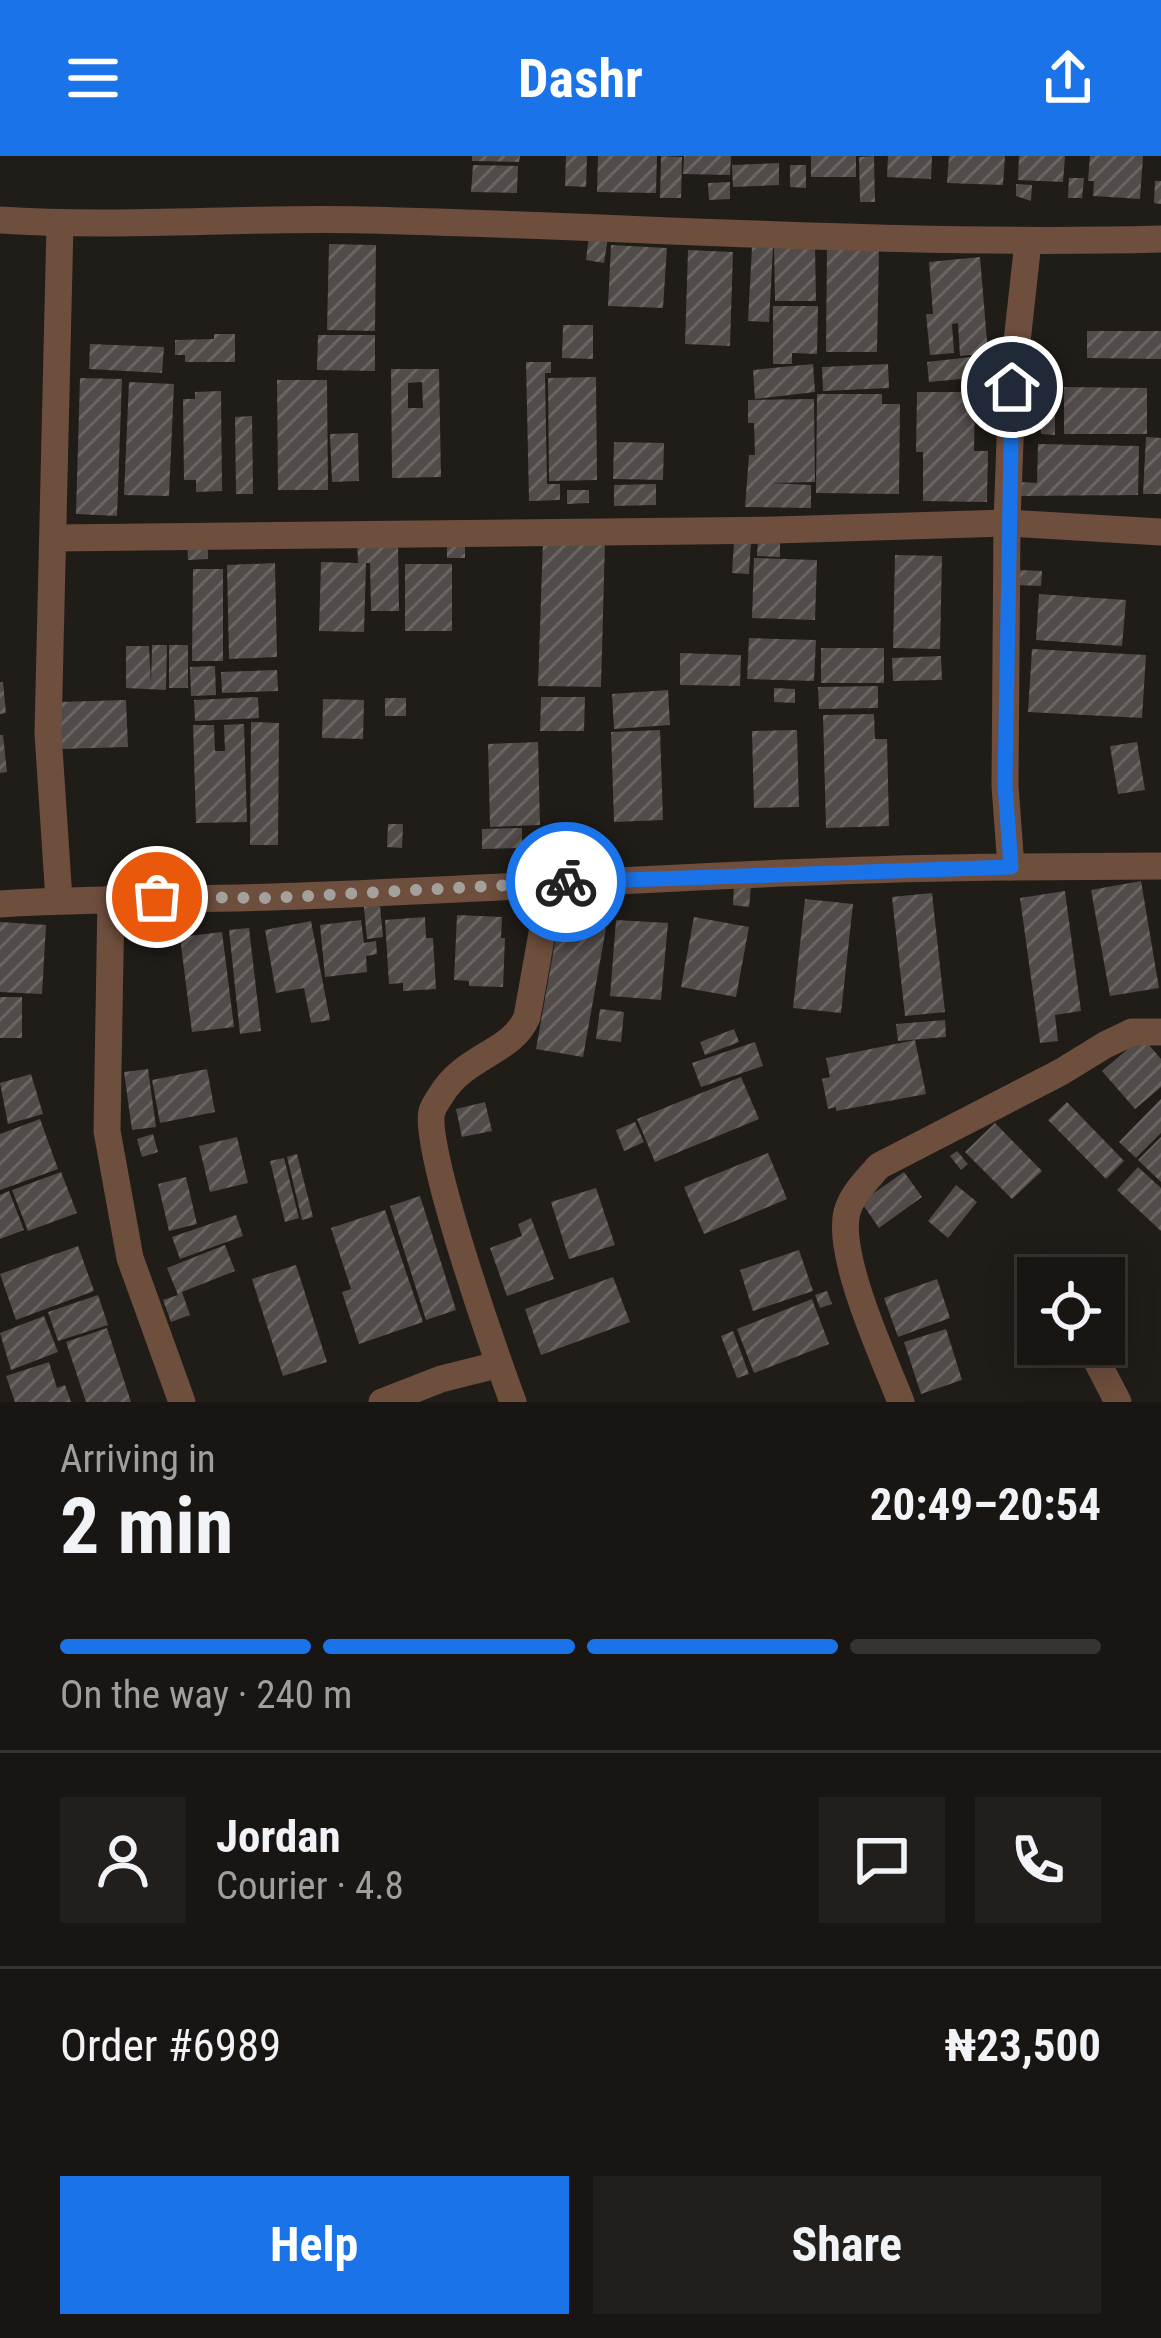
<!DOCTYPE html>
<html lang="en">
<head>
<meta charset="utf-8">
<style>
  body { margin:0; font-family:"Roboto Condensed",sans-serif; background:#211e1b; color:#f1f3f6; height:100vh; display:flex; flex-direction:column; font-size:45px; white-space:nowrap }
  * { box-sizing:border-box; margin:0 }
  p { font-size:39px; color:#9f9f9f }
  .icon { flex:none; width:66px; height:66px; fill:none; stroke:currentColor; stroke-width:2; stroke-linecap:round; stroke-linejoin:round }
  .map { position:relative; height:1246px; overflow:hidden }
  .sheet { display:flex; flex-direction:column; background:#181512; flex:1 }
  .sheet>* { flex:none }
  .tools { position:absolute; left:1017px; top:1101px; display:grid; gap:24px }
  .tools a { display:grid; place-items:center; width:108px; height:108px; border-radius:0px; background:#181512; box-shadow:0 6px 30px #0003,0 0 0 3px #363432; font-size:60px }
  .pin { position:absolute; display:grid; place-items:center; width:102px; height:102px; color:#fff; margin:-51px; border:6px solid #fff; border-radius:50%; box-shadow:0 3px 12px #0007 }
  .courier { position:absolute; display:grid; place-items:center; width:120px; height:120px; margin:-60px; border:9px solid #1a73e8; border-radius:50%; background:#fff; color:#222; box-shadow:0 3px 15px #0007 }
  .summary em { font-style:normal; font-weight:700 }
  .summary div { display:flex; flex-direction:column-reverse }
  .summary { display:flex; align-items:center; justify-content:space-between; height:204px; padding:0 60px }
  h1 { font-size:78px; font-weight:700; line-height:90px }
  .bar { display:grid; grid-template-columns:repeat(4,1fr); gap:18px 12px; align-content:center; height:144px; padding:0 60px }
  .bar i { height:15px; border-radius:9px; background:#363432 }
  .bar .on { background:#1a73e8 }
  .bar p { grid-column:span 4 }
  .line { display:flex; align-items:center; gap:30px; padding:0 60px; border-top:3px solid #363432 }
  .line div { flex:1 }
  .round { display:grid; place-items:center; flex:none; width:126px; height:126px; border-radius:0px; background:#211e1b }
  .primary-button { display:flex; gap:24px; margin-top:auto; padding:24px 60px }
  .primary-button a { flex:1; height:138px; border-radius:0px; background:#1a73e8; color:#fff; font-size:48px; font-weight:700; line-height:138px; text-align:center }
  .primary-button a+a { background:#211e1b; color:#f1f3f6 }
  header { display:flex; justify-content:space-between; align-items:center; height:156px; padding:0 60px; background:#1a73e8; color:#fff; font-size:54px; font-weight:700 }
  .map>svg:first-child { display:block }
  .building { fill:url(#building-hatch); fill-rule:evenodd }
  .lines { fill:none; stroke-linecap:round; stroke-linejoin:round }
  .minor { stroke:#6e4e3d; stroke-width:27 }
  .done { stroke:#a4a19d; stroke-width:12; stroke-dasharray:0 21.6 }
  .route { stroke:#1a73e8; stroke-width:15 }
</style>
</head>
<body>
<header><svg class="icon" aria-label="menu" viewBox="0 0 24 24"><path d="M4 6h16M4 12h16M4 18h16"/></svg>Dashr<svg class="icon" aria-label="share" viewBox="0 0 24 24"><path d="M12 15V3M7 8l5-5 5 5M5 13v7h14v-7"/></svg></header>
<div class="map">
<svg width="1161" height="1246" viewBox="0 0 1161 1246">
  <defs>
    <pattern id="building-hatch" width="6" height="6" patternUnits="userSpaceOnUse" patternTransform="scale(3)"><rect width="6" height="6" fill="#514b49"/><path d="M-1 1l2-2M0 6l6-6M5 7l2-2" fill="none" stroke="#6a6563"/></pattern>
  </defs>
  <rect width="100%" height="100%" fill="#201c18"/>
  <g class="building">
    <path d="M472 0H520L519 6 472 5Z"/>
    <path d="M566 0H587L586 31 565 30Z"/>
    <path d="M598 0H657L656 37 597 36Z"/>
    <path d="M661 0 682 1 681 42H660Z"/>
    <path d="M684 0H731L730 19 683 18Z"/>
    <rect x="811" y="0" width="45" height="21"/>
    <path d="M874 0 875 46H860L859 1Z"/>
    <path d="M888 0H932L931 23 887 21Z"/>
    <path d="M949 0H1005L1003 29 947 27Z"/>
    <path d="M1019 0H1065L1063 26 1018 24Z"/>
    <path d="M1090 0H1143L1140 43 1093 40 1094 25H1088Z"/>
    <path d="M779 7V29L733 31 732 9Z"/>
    <path d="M473 9 518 10 517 37 471 36Z"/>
    <path d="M790 9H806V32L790 31Z"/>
    <path d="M1069 22H1084L1082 42H1068Z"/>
    <path d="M1155 25H1161V48L1154 47Z"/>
    <path d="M730 26V43L709 44 708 27Z"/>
    <path d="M1016 28 1032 29 1031 45 1016 40Z"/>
    <path d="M589 79 608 81 604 107 586 104Z"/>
    <path d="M329 88 376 89 375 175 327 174Z"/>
    <path d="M815 88 816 145H775L774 89Z"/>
    <path d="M611 89 667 92 663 152 608 150Z"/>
    <path d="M827 89 879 93 877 196H826Z"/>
    <path d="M752 91 773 92 769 166 748 165Z"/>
    <path d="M688 94 733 96 730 190 685 188Z"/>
    <path d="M980 101 988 197 960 200 958 167 952 168 954 197 930 199 926 158H933L929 106Z"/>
    <path d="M773 150H818L817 198 792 197V208H773Z"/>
    <path d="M563 169H593V203L562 202Z"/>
    <path d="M1087 175H1161V203L1087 202Z"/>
    <path d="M214 178H235V206H185V199H175V184L214 183Z"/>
    <path d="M318 179H375V215L317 214Z"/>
    <path d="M90 188 164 191 162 217 89 213Z"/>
    <path d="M989 199 991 220 929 226 927 206Z"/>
    <path d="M526 206H551V217H545L547 328H560V344L529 345Z"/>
    <path d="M813 208 815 236 755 243 753 214Z"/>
    <path d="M888 208 889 232 823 235 822 211Z"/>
    <path d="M391 213H439L441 321 392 322ZM422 226 423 252H408V227Z"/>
    <path d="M596 221 597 324 549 325 548 222Z"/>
    <path d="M80 222 122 223 117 360 76 358Z"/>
    <path d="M1035 223H1055V279L1041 278 1040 242H1034Z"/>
    <path d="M277 224H327L328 334H278Z"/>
    <path d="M129 226 174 228 169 340 124 339Z"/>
    <path d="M1064 231 1147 232V278H1064Z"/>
    <path d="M221 235 222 335 196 336V324H184L183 243H195V236Z"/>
    <path d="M917 236H975L974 295H988L987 346 923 345V296H916Z"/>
    <path d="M817 238H882V248H900L899 338 816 337Z"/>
    <path d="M814 243 815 326 771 327 811 329V352L745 351 749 299H755L754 267H748V244Z"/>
    <path d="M252 260 253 338H236L235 261Z"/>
    <path d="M358 277 359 325 332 326 330 278Z"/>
    <path d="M1146 281 1161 282V338H1143Z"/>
    <path d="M614 286 664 287 663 324 613 323Z"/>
    <path d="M1038 288 1139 290 1138 339 1019 340 1020 326 1037 327Z"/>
    <path d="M656 328V349L614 350V329Z"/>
    <path d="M567 334H589V347L567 348Z"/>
    <rect x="447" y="379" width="18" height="23"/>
    <path d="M357 382 398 390 399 455H371L370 407H366L364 476 319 475 321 406 358 407Z"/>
    <path d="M758 382H780V401L757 400Z"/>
    <path d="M543 383 605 385 601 531 538 530Z"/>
    <path d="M187 386H208V403L188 404Z"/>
    <path d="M734 386H751L749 418 732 417Z"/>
    <path d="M895 399 942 400 940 493 893 492Z"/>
    <path d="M754 402 817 404 815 464 752 462Z"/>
    <path d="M275 407 277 501 229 503 227 409Z"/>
    <rect x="405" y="408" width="47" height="67"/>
    <path d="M193 413H223V505H192Z"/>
    <path d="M1017 414 1042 415 1041 430 1016 429Z"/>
    <path d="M1039 438 1126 444 1122 490 1036 484Z"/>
    <path d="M749 482 816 484 814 525 747 523Z"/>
    <path d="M152 489H167L166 534 126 532V490H149L151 528Z"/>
    <rect x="169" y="489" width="19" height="43"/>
    <rect x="821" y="492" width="63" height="35"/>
    <path d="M1032 493 1146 499 1142 562 1028 556Z"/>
    <path d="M680 497 741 499 740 530 680 529Z"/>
    <path d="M941 500 942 524 893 525 892 502Z"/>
    <path d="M215 510 216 539 191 540 190 511Z"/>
    <path d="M277 514 278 535 222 537 221 516Z"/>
    <path d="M0 526H3L6 557 0 558Z"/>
    <path d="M878 530V552L819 553 818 531Z"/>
    <path d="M774 532 795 533V547L774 546Z"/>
    <path d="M668 534 670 569 614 573 612 538Z"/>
    <path d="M258 541 259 562 195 565 194 544Z"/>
    <path d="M541 541H585L584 575H540Z"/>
    <rect x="385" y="542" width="21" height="18"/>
    <path d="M323 543 364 544 363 583 322 582Z"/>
    <path d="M126 544 128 591 61 593 59 546Z"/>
    <path d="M874 558 875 583H887L889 670 826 672 823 559Z"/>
    <path d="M251 566 279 567 278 689H250Z"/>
    <path d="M244 568 247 666 196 667 193 569H214L215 595H225L224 569Z"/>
    <path d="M660 574 663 664 614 666 611 576Z"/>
    <path d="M797 574 799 651 754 652 752 575Z"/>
    <path d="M0 579H3L7 616 0 617Z"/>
    <path d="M538 586 540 669 490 671 488 588Z"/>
    <path d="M1137 586 1145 634 1118 638 1110 590Z"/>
    <path d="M388 668H403L402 692 387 691Z"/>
    <path d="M522 672V692L482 693V673Z"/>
    <path d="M1141 725 1159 832 1110 840 1091 734Z"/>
    <path d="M734 729 751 730 749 751 733 749Z"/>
    <path d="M1065 735 1081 855 1055 859 1058 885 1040 887 1020 742Z"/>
    <path d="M932 737 945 856 905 860 892 741Z"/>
    <path d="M379 740 383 781 367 783 363 742Z"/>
    <path d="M805 743 853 748 841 857 793 852Z"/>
    <path d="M457 759 502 761 501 782H505L503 831 469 830V825L454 824Z"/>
    <path d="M425 761 426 782H433L436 833 403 835V827L389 828 385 764Z"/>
    <path d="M694 761 749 771 736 841 681 831Z"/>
    <path d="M361 764 364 787 376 785 377 798 366 800 367 816 325 821 320 769Z"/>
    <path d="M559 764 606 772 583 901 536 893Z"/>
    <path d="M616 764 668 767 661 844 610 840Z"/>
    <path d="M311 765 330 864 311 867 304 832 276 837 265 774Z"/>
    <path d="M0 766 46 769 42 838 0 836Z"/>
    <path d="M249 772 261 875 240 878 229 774Z"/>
    <path d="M222 776 234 871 192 876 180 781Z"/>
    <rect x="0" y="841" width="22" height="41"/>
    <path d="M600 853 624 856 621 886 596 883Z"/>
    <path d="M945 864 946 881 898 885 896 868Z"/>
    <path d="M734 873 739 886 705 899 700 886Z"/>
    <path d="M1142 881 1161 903V931L1135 953 1102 915Z"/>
    <path d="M915 884 926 938 836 955V951L828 953 822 923 830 921 826 902Z"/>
    <path d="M755 886 763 910 701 931 692 907Z"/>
    <path d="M148 913 156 971 132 974 124 916Z"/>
    <path d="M207 913 215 956 160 967 152 924Z"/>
    <path d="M31 918 43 958 8 968 0 927Z"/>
    <path d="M741 921 759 963 655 1006 637 963Z"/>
    <path d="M1161 943V977L1136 1002 1119 986Z"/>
    <path d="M485 946 492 975 462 981 456 953Z"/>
    <path d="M1067 946 1124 1005 1106 1023 1048 964Z"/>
    <path d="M40 963 58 1013 0 1034V978Z"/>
    <path d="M635 966 644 986 624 995 616 974Z"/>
    <path d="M995 967 1042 1015 1012 1043 965 996Z"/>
    <path d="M153 978 158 996 142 1001 137 983Z"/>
    <path d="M237 981 248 1027 210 1036 199 990Z"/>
    <path d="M1161 981V1026L1138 1004Z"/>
    <path d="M957 995 968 1008 961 1014 950 1000Z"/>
    <path d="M768 997 787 1043 704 1078 684 1031Z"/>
    <path d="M297 998 313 1061 302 1064 287 1001Z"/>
    <path d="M284 1002 299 1062 285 1066 270 1005Z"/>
    <path d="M1138 1011 1161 1032V1075L1117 1034Z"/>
    <path d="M61 1016 77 1057 28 1075 12 1034Z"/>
    <path d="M904 1016 922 1041 879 1072 861 1046Z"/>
    <path d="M186 1021 197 1068 169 1075 158 1028Z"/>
    <path d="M956 1029 977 1046 948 1082 928 1065Z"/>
    <path d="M596 1032 615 1089 569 1103 551 1046Z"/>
    <path d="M9 1035 24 1074 0 1083V1039Z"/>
    <path d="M420 1040 456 1154 426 1164 390 1050Z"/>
    <path d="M385 1054 423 1166 359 1188 342 1136 351 1133 331 1072Z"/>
    <path d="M236 1059 243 1080 180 1103 172 1081Z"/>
    <path d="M531 1062 554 1123 507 1140 490 1092 522 1080 518 1068Z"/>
    <path d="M225 1089 235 1115 182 1136 190 1159 171 1166 163 1144 178 1139 167 1112Z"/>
    <path d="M78 1090 94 1135 16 1164 0 1118Z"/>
    <path d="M799 1094 813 1135 753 1155 740 1114Z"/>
    <path d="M296 1109 327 1206 283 1220 252 1123Z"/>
    <path d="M613 1121 630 1166 541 1199 525 1153Z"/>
    <path d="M937 1123 950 1162 898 1181 884 1142Z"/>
    <path d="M827 1135 832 1148 820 1152 815 1139Z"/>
    <path d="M98 1139 108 1169 58 1185 48 1156Z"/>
    <path d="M812 1143 829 1188 754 1217 737 1173Z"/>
    <path d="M44 1160 58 1196 11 1214 0 1177Z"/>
    <path d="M107 1172 131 1246H86L66 1186Z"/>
    <path d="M946 1173 962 1224 921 1238 904 1186Z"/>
    <path d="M733 1175 749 1218 737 1222 721 1180Z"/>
    <path d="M49 1206 57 1232 65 1229 71 1246H15L6 1220Z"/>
  </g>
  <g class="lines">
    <g class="minor">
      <path d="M0 64C121 72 242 61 363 64 629 70 895 90 1161 83"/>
      <path d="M55 382 776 374 1007 367 1161 376"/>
      <path d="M1011 711 1161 710"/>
      <path d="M111 742 107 975 130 1102 182 1246"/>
      <path d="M59 744 48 577 60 68"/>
      <path d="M0 748C91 742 182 744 273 741 519 733 765 713 1011 711L1005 630 1007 367 1012 231 1028 86"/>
      <path d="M1088 1188 1118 1246"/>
      <path d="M382 1246 441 1223 497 1209"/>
      <path d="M513 1246C496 1200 422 991 432 955 434 949 438 944 441 939 465 899 512 897 527 861L551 727"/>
      <path d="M901 1246C884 1202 836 1100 847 1056 852 1038 867 1024 879 1010L1061 916 1105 889 1132 876H1161"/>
    </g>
  </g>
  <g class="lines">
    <path class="done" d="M157 741 270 742 566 726"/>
    <path class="route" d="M566 726 1011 711 1005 629 1012 231"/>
  </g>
</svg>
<div class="tools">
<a><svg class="icon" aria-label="locate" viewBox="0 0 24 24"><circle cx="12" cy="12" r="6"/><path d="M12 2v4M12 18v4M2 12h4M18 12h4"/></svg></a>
</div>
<div class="pin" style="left:157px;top:741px;background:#ea580c"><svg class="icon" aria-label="bag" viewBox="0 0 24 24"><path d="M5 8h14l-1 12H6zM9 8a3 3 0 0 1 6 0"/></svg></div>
<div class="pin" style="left:1012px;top:231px;background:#1f2937"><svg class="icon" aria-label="home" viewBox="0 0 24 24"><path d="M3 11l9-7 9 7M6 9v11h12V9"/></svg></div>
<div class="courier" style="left:566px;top:726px"><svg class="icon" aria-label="bike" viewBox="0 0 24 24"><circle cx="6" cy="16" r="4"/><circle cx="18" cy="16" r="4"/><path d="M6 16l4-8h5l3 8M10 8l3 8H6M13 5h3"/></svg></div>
</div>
<section class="sheet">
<div class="summary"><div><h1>2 min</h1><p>Arriving in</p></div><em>20:49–20:54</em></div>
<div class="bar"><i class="on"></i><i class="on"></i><i class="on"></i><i></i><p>On the way · 240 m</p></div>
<div class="line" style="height:216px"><a class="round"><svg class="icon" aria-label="person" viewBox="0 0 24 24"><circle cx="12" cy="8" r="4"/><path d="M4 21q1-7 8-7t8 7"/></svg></a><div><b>Jordan</b><p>Courier · 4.8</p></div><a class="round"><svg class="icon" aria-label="chat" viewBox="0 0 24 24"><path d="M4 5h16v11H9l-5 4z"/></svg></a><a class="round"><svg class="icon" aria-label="phone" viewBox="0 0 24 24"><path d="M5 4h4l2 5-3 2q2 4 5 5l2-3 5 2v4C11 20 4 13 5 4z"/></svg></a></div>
<div class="line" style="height:156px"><div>Order #6989</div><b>₦23,500</b></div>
<div class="primary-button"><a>Help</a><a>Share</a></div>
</section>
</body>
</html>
